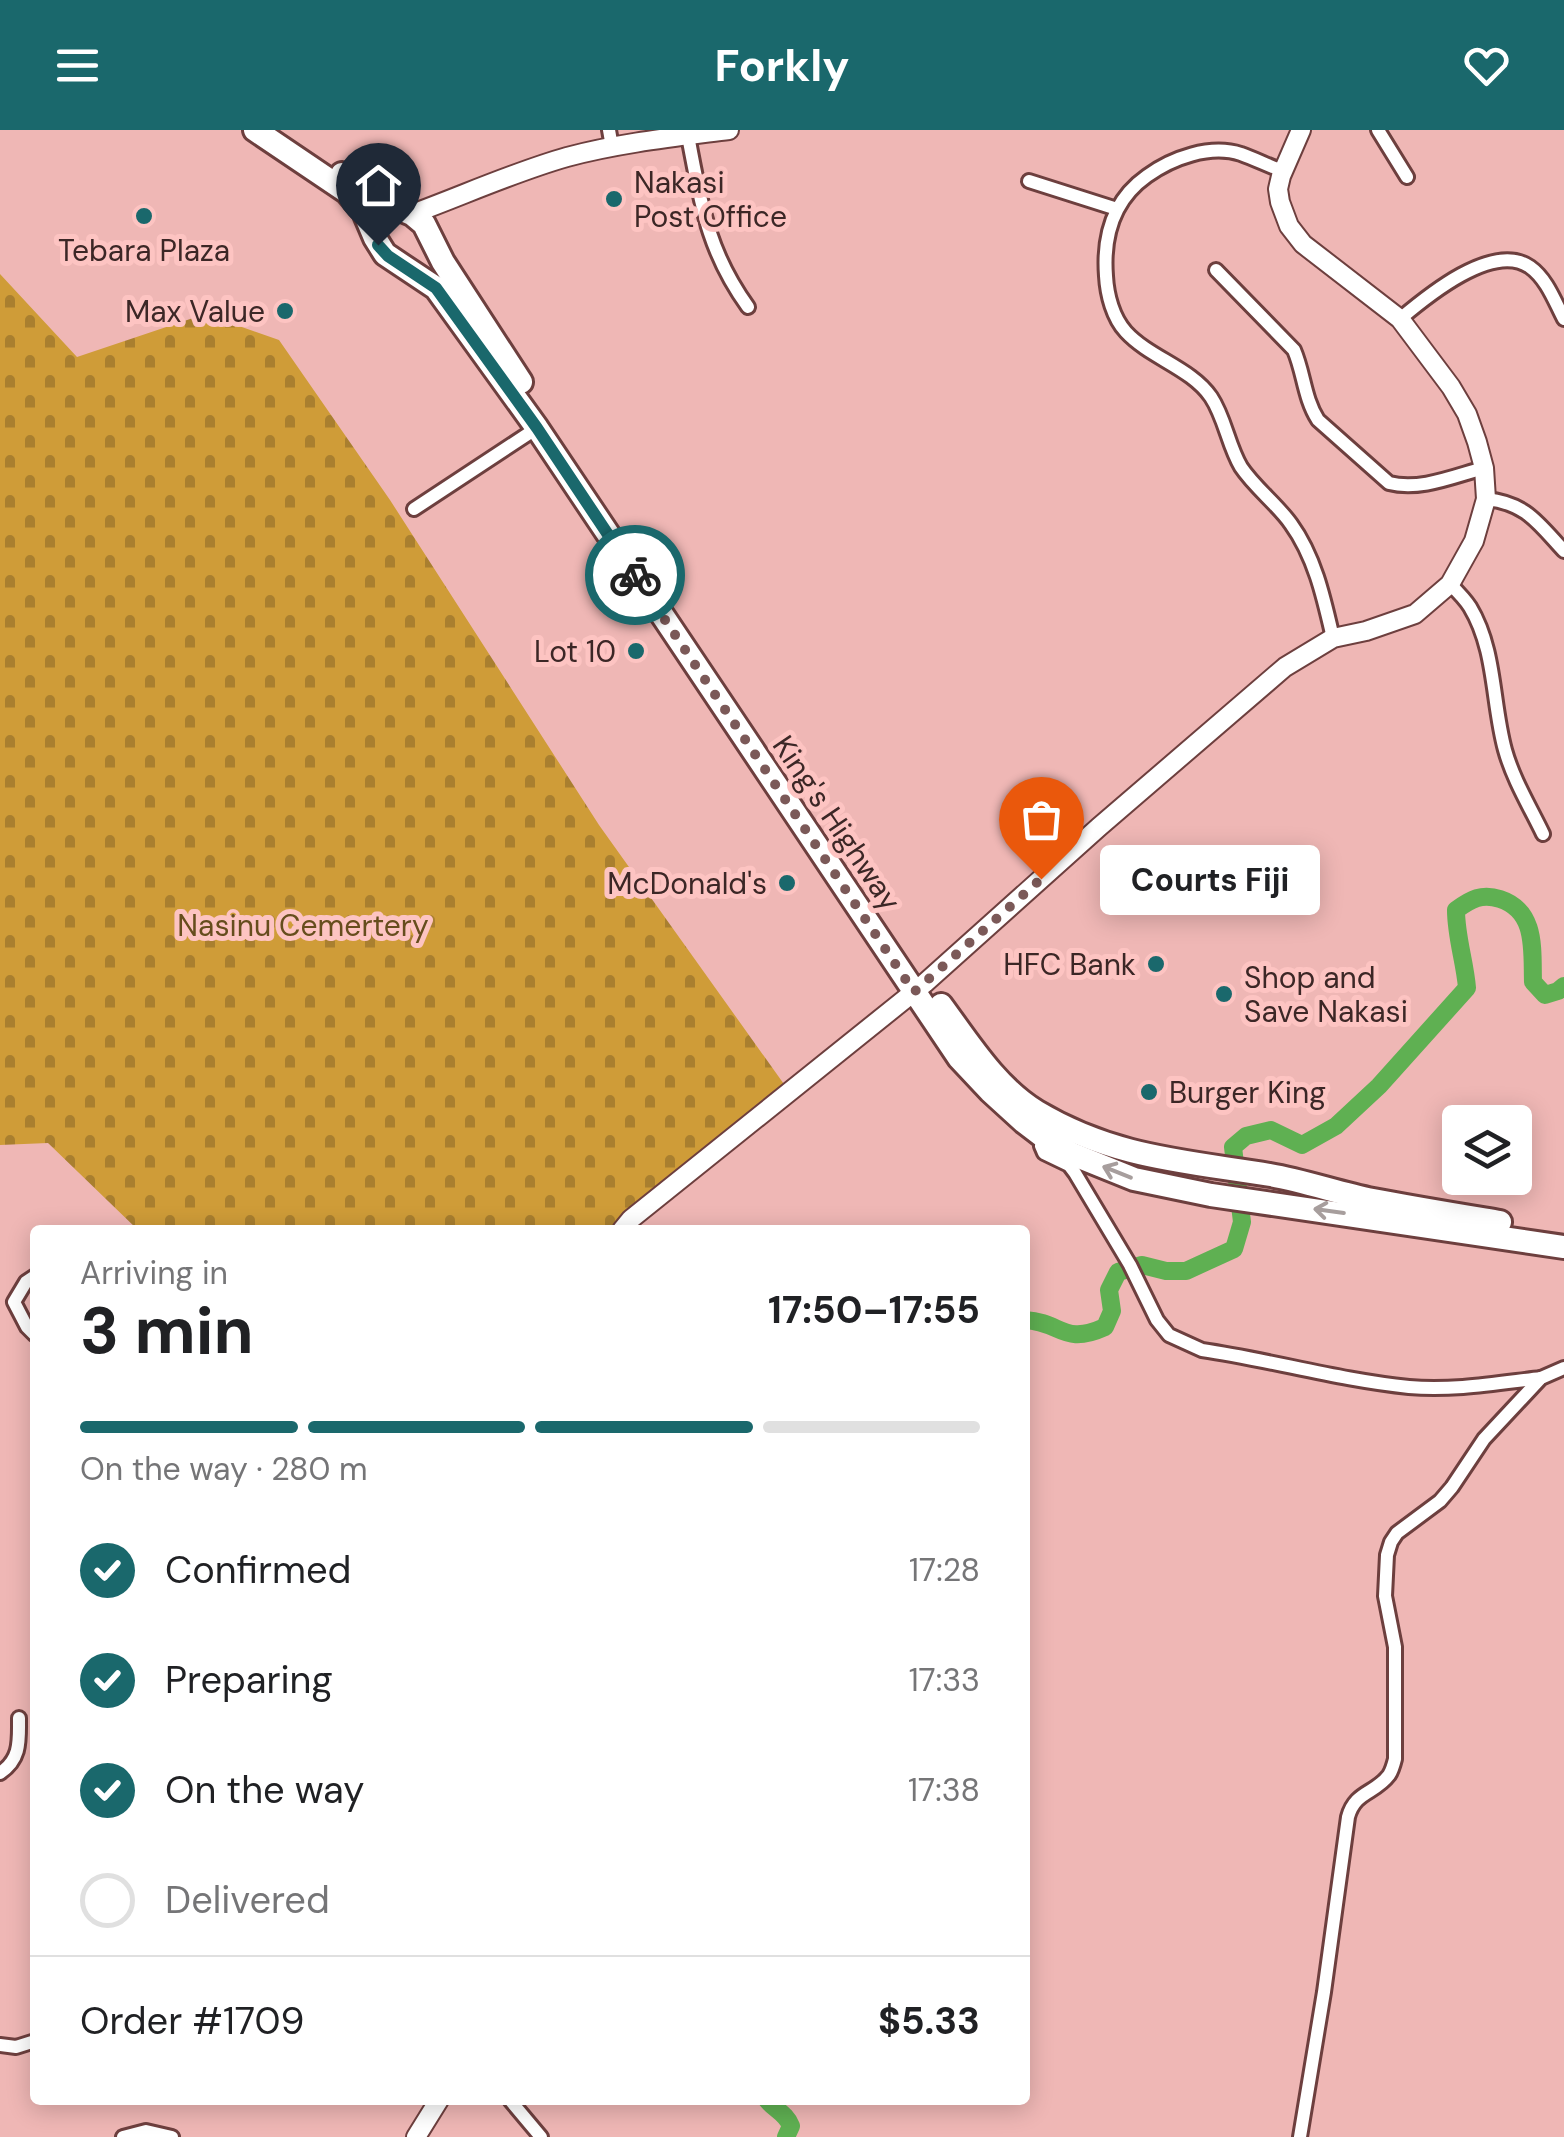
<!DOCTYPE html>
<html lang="en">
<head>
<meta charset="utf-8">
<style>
  body { margin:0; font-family:"DM Sans",sans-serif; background:#f6f6f6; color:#202124; height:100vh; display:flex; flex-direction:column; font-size:38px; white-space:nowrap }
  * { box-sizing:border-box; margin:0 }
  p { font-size:32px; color:#757577 }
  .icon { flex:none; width:55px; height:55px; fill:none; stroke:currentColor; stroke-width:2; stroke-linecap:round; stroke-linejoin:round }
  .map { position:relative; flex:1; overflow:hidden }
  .drawer { position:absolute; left:30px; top:1095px; width:1000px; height:880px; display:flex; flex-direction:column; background:#fff; border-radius:10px; box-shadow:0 5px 25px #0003 }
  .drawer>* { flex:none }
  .controls { position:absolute; left:1442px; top:975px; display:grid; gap:20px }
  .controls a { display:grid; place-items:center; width:90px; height:90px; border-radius:10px; background:#fff; box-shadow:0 5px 25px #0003; font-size:50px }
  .pin { position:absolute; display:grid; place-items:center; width:85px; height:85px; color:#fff; margin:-102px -42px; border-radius:50% 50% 50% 0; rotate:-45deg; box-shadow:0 0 10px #0007 }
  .pin .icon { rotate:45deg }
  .courier { position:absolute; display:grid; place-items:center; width:100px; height:100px; margin:-50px; border:8px solid #1a686c; border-radius:50%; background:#fff; color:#222; box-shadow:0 2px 12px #0007 }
  .bubble { position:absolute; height:70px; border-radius:10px; background:#fff; box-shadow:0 5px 25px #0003; font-size:32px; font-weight:700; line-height:70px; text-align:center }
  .overview em { font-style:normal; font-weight:700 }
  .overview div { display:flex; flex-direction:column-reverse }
  .overview { display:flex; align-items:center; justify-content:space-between; height:170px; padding:0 50px }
  h1 { font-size:65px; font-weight:700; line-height:75px }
  .bar { display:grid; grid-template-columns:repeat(4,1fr); gap:15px 10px; align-content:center; height:120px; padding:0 50px }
  .bar i { height:12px; border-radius:8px; background:#e0e0e0 }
  .bar .selected { background:#1a686c }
  .bar p { grid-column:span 4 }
  .line { display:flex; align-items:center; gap:25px; padding:0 50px; border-top:2px solid #e0e0e0 }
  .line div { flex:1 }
  ol { padding:0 50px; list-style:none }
  li { display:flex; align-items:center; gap:30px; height:110px }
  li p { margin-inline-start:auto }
  li .icon { padding:10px; border-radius:50%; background:#1a686c; color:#fff; stroke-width:4 }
  li:last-child { color:#757577 }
  li i { width:55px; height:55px; border:5px solid #e0e0e0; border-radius:50% }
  header { display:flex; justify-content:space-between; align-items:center; height:130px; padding:0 50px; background:#1a686c; color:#fff; font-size:45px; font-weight:700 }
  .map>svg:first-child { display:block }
  .cemetery { fill:url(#cemetery-stones) }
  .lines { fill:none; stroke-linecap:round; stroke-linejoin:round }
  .river { stroke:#5fb052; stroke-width:18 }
  .street-casing { stroke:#6d3f3e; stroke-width:18 }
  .secondary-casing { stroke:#6d3f3e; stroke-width:22 }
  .highway-casing { stroke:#6d3f3e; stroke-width:28 }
  .street { stroke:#fff; stroke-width:12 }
  .secondary { stroke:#fff; stroke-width:18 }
  .highway { stroke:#fff; stroke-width:22 }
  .oneway { stroke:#a79e9d }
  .done { stroke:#7b5958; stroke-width:10; stroke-dasharray:0 18 }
  .route { stroke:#1a686c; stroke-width:12 }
  .poi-dot { fill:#1a686c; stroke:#fdc4c2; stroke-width:4 }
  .labels { text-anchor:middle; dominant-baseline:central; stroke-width:10; stroke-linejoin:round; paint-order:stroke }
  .poi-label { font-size:30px; fill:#3c2726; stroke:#fdc4c2; text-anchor:end }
  .street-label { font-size:30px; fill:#3c2726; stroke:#fdc4c2 }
  .park-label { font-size:30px; fill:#664d1d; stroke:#fdc4c2 }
</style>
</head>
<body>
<header><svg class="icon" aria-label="menu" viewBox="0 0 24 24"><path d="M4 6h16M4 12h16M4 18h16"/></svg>Forkly<svg class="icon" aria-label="heart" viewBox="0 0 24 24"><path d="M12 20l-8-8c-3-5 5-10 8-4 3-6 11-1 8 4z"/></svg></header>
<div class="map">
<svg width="1564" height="2007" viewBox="0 0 1564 2007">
  <defs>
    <pattern id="cemetery-stones" width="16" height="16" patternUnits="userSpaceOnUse" patternTransform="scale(2.5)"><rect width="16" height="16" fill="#cf9c38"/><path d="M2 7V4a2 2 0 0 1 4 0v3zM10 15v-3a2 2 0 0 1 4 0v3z" fill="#a97f2f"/></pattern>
  </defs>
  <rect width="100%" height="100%" fill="#efb7b5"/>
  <path class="cemetery" d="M0 144 77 227 205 184 279 210 390 370 599 695 786 957 611 1100H138L48 1013 0 1015Z"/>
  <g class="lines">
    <g class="river">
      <path d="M1025 1190C1062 1192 1063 1216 1105 1197L1112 1181 1109 1160 1118 1142 1142 1135 1166 1141H1186L1234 1119 1242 1092 1233 1017 1246 1006 1271 1000 1302 1015 1336 996 1379 956 1467 858C1465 832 1456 807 1456 780 1471 769 1482 763 1500 769 1537 781 1532 820 1533 852L1545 865 1558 861 1564 856"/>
      <path d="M767 1970C775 1980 786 1983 791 1996L786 2007"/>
    </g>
    <defs>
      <g id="street">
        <path d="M609 0 612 17"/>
        <path d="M1378 0 1407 47"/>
        <path d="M688 6C701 73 707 120 748 177"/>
        <path d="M1283 41C1269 36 1255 29 1241 24 1210 14 1172 28 1147 46 1113 70 1103 106 1106 146 1107 165 1113 188 1126 202 1150 228 1191 238 1211 267 1225 288 1228 315 1241 337 1255 358 1277 374 1291 394 1315 427 1324 469 1333 508"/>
        <path d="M1029 51 1117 79"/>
        <path d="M1216 140 1294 220C1304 243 1304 268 1318 290L1389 353C1420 361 1454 346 1484 338"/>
        <path d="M1400 189C1426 167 1493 111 1530 137 1547 149 1555 172 1564 189"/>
        <path d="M1486 369C1526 373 1538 393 1564 421"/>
        <path d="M414 379 537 298"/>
        <path d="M1450 454C1457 461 1465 469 1470 477 1496 520 1492 573 1505 620 1513 649 1530 677 1543 704"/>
        <path d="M1045 1008 1041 1016 1044 1023 1069 1035 1075 1043 1130 1135 1157 1190 1169 1205 1202 1220C1271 1230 1339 1250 1409 1257 1453 1261 1498 1253 1541 1248"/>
        <path d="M35 1146 26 1152 14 1172 27 1197 35 1205"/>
        <path d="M0 1643C21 1629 19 1611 19 1588"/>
        <path d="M0 1915 16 1917 35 1911"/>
        <path d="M510 1970 541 2007"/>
        <path d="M123 2007 146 2001 172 2007"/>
        <path d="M1300 2007 1324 1862 1348 1687C1355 1661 1375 1664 1389 1645 1391 1642 1394 1633 1395 1629V1517L1385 1466 1387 1425 1391 1412 1397 1403 1440 1371 1452 1357 1484 1309 1541 1248 1564 1238"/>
      </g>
      <g id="secondary">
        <path d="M412 84C464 65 514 42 567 27 619 13 675 7 729 0"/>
        <path d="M622 1100 631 1089 925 853 1099 697 1285 537 1333 508 1366 501 1415 484 1450 454 1474 411 1486 369 1484 338 1477 312 1467 284 1451 257 1400 189 1303 114 1289 96 1280 72 1278 59 1281 46 1301 0"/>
        <path d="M416 2007 439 1970"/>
      </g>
      <g id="highway">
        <path d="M255 0 347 62 364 82 375 108 385 124 436 158 537 298 959 928 990 961 1024 992 1045 1008 1072 1024 1134 1049 1211 1065 1564 1117"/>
        <path d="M342 44 379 70 412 84 424 94 443 132 521 252"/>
        <path d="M941 875C969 913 996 957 1037 982 1114 1028 1185 1031 1270 1045 1305 1051 1338 1063 1373 1070 1415 1078 1458 1085 1500 1092"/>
      </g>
    </defs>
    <use href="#street" class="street-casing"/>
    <use href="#secondary" class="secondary-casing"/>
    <use href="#highway" class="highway-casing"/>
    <use href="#street" class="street"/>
    <use href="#secondary" class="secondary"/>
    <use href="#highway" class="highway"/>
  </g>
  <defs><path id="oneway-shaft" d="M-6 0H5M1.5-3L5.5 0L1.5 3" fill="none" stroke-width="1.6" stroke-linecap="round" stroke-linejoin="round" transform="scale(2.5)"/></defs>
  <g class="oneway">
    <use href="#oneway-shaft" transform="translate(1117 1042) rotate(-158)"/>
    <use href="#oneway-shaft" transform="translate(1329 1081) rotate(-172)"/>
  </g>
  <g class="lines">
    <path class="done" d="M635 445 914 862 1041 749"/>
    <path class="route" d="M378 115 388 126 436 158 537 298 635 445"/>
  </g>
  <g class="poi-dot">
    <circle cx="614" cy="69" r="10"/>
    <circle cx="144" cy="86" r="10"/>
    <circle cx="285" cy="181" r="10"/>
    <circle cx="636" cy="521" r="10"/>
    <circle cx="787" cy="753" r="10"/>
    <circle cx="1156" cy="834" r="10"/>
    <circle cx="1224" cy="864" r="10"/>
    <circle cx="1149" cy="962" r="10"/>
  </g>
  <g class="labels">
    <g class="poi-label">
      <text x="634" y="52" text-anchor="start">Nakasi<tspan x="634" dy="34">Post Office</tspan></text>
      <text x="144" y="120" text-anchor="middle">Tebara Plaza</text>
      <text x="265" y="181">Max Value</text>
      <text x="616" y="521">Lot 10</text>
      <text x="767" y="753">McDonald's</text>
      <text x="1136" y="834">HFC Bank</text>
      <text x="1244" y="847" text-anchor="start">Shop and<tspan x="1244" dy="34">Save Nakasi</tspan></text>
      <text x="1169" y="962" text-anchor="start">Burger King</text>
    </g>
    <g class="street-label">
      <text transform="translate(837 693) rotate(56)">King's Highway</text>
    </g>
    <g class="park-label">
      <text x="303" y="795">Nasinu Cemertery</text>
    </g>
  </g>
</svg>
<div class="controls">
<a><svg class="icon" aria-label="layers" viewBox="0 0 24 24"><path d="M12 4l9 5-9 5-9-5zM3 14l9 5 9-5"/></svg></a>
</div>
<div class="pin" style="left:1041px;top:749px;background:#ea580c"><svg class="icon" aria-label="bag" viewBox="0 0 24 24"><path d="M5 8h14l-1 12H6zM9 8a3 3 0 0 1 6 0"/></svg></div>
<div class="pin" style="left:378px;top:115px;background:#1f2937"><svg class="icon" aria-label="home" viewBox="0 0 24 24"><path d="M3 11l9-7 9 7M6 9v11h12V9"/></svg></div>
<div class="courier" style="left:635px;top:445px"><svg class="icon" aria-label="bike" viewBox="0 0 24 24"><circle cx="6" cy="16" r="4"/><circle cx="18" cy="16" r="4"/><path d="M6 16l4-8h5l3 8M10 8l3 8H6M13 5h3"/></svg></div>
<div class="bubble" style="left:1100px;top:715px;width:220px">Courts Fiji</div>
<section class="drawer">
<div class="overview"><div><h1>3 min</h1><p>Arriving in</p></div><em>17:50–17:55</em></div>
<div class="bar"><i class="selected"></i><i class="selected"></i><i class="selected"></i><i></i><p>On the way · 280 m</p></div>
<ol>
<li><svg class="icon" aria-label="check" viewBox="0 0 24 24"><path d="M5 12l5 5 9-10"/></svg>Confirmed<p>17:28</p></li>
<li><svg class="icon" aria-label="check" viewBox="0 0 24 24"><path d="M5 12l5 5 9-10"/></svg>Preparing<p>17:33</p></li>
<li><svg class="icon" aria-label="check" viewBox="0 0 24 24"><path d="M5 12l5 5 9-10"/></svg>On the way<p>17:38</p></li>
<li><i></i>Delivered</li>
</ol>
<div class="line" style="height:130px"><div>Order #1709</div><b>$5.33</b></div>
</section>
</div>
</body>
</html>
